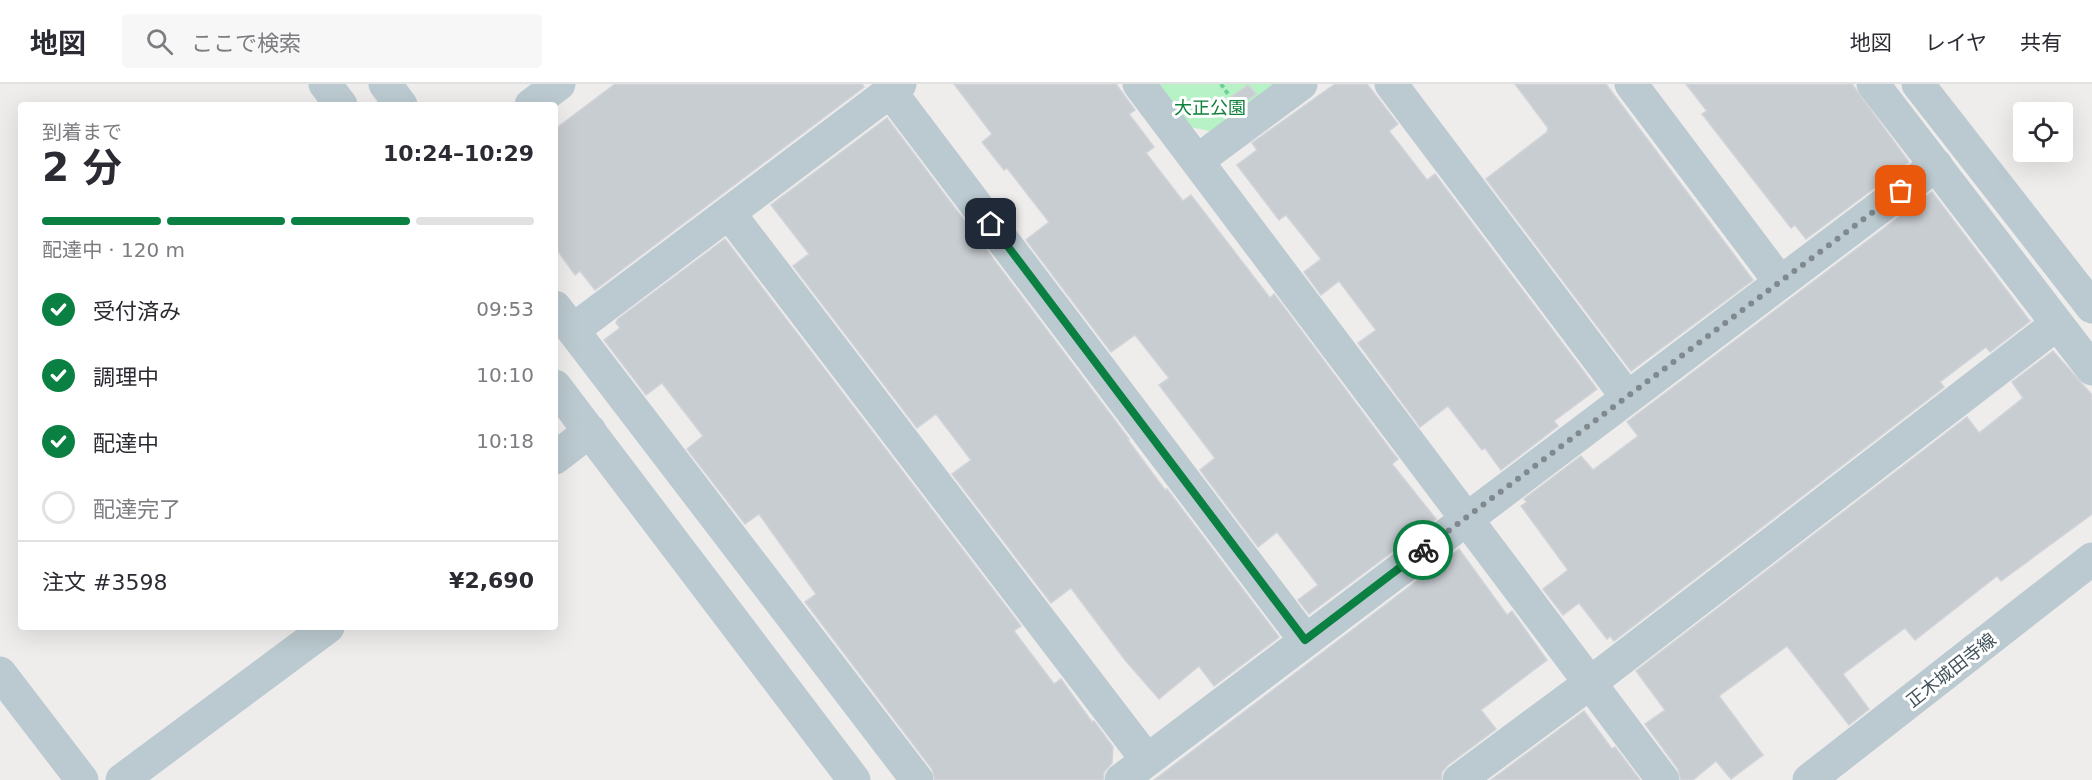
<!DOCTYPE html>
<html lang="ja">
<head>
<meta charset="utf-8">
<style>
  body { margin:0; font-family:"DejaVu Sans","Noto Sans JP",sans-serif; background:#f7f7f7; color:#2b2b33; height:100vh; display:flex; flex-direction:column; font-size:22px; white-space:nowrap }
  * { box-sizing:border-box; margin:0 }
  p { font-size:20px; color:#7c7c81 }
  .icon { flex:none; width:33px; height:33px; fill:none; stroke:currentColor; stroke-width:2; stroke-linecap:round; stroke-linejoin:round }
  .map { position:relative; flex:1; overflow:hidden }
  .sheet { position:absolute; left:18px; top:18px; width:540px; height:528px; display:flex; flex-direction:column; background:#fff; border-radius:6px; box-shadow:0 6px 24px #0002 }
  .sheet>* { flex:none }
  .buttons { position:absolute; left:2013px; top:18px; display:grid; gap:12px }
  .buttons a { display:grid; place-items:center; width:60px; height:60px; border-radius:6px; background:#fff; box-shadow:0 6px 24px #0002; font-size:30px }
  .pin { position:absolute; display:grid; place-items:center; width:51px; height:51px; color:#fff; margin:-26px; border-radius:12px; box-shadow:0 3px 9px #0006 }
  .courier { position:absolute; display:grid; place-items:center; width:60px; height:60px; margin:-30px; border:4px solid #0b8043; border-radius:50%; background:#fff; color:#222; box-shadow:0 2px 8px #0007 }
  .overview em { font-style:normal; font-weight:700 }
  .overview div { display:flex; flex-direction:column-reverse }
  .overview { display:flex; align-items:center; justify-content:space-between; height:102px; padding:0 24px }
  h1 { font-size:39px; font-weight:700; line-height:45px }
  .bar { display:grid; grid-template-columns:repeat(4,1fr); gap:9px 6px; align-content:center; height:72px; padding:0 24px }
  .bar i { height:8px; border-radius:4px; background:#e1e1e2 }
  .bar .on { background:#0b8043 }
  .bar p { grid-column:span 4 }
  .line { display:flex; align-items:center; gap:15px; padding:0 24px; border-top:2px solid #e1e1e2 }
  .line div { flex:1 }
  ol { padding:0 24px; list-style:none }
  li { display:flex; align-items:center; gap:18px; height:66px }
  li p { margin-inline-start:auto }
  li .icon { padding:6px; border-radius:50%; background:#0b8043; color:#fff; stroke-width:4 }
  li:last-child { color:#7c7c81 }
  li i { width:33px; height:33px; border:3px solid #e1e1e2; border-radius:50% }
  header { display:flex; align-items:center; gap:36px; box-sizing:border-box; height:84px; padding:0 30px; background:#fff; border-bottom:2px solid #e1e1e2 }
  header strong { font-size:28px }
  nav { display:flex; gap:33px; margin-inline-start:auto; font-size:21px }
  .search { width:420px; height:54px; background:#f7f7f7; display:flex; align-items:center; gap:15px; box-sizing:border-box; padding:0 21px; border-radius:6px; color:#7c7c81; font-size:22px }
  .map>svg:first-child { display:block }
  .green { fill:#b6f2c5 }
  .building { fill:#c8cdd2; stroke:#d0d4d9; stroke-width:1.5 }
  .lines { fill:none; stroke-linecap:round; stroke-linejoin:round }
  .path { stroke:#6cd292; stroke-width:4; stroke-dasharray:4.5 3; stroke-linecap:butt }
  .minor { stroke:#bbcad0; stroke-width:33 }
  .tertiary { stroke:#bbcad0; stroke-width:33 }
  .done { stroke:#7f898e; stroke-width:6; stroke-dasharray:0 10.8 }
  .route { stroke:#0b8043; stroke-width:8 }
  .labels { text-anchor:middle; dominant-baseline:central; stroke-width:6; stroke-linejoin:round; paint-order:stroke }
  .park-label { font-size:18px; fill:#0f813a; stroke:#fff }
  .street-label { font-size:18px; fill:#43535b; stroke:#fff }
</style>
</head>
<body>
<header>
<strong>地図</strong>
<div class="search"><svg class="icon" aria-label="search" viewBox="0 0 24 24"><circle cx="10" cy="10" r="6"/><path d="M15 15l6 6"/></svg>ここで検索</div>
<nav><a>地図</a><a>レイヤ</a><a>共有</a></nav>
</header>
<div class="map">
<svg width="2092" height="696" viewBox="0 0 2092 696">
  <rect width="100%" height="100%" fill="#efecec"/>
  <path class="green" d="M1159 0H1278L1216 48 1189 43Z"/>
  <g class="building">
    <path d="M615 0H862L864 3 595 206 580 187 575 191 555 163V45Z"/>
    <path d="M954 0H1116L1135 26 1129 30 1154 63 1146 69 1183 117 1191 111 1270 214 1274 210 1390 365 1398 375 1392 380 1436 435 1309 530 1298 516 1318 501 1277 448 1258 463 1200 386 1215 374 1159 301 1169 294 1135 251 1111 268 1026 156 1049 138 1007 84 1004 86 982 58 992 50Z"/>
    <path d="M1335 0H1367L1398 40 1389 47 1427 96 1435 90 1597 305 1554 337 1558 342 1501 386 1485 364 1482 366 1448 322 1420 343 1358 259 1376 246 1339 197 1321 211 1304 188 1321 175 1286 131 1279 136 1237 81 1257 66 1252 59Z"/>
    <path d="M1515 0H1606L1753 196 1631 287 1486 95 1547 48 1548 44Z"/>
    <path d="M1686 0H1852L1909 78 1806 155 1795 141 1791 144 1702 30 1707 27Z"/>
    <path d="M1248 1 1256 10 1231 28 1224 18Z"/>
    <path d="M887 34 1129 355 1128 356 1165 406 1167 405 1170 409 1279 553 1214 602 1199 582 1159 615 1125 576 1071 504 1051 519 952 390 971 376 936 330 917 344 793 182 809 170 771 121Z"/>
    <path d="M1932 108 2030 237 1990 268 1986 263 1940 298 1944 303 1614 557 1610 552 1607 555 1579 519 1563 531 1543 505 1568 486 1521 422 1527 418 1524 415 1581 372 1593 386 1638 352 1627 338Z"/>
    <path d="M725 155 1021 542 1014 547 1054 600 1061 595 1092 638 1094 637 1113 663 1112 679 1104 688 1103 696H935L932 685 805 518 816 510 759 430 745 440 687 365 703 352 662 299 646 311 604 256 620 244 616 239 618 235Z"/>
    <path d="M2053 267 2092 311V430L2001 497 1997 492 1915 556 1905 544 1843 590 1869 625 1849 641 1787 562 1719 612 1763 671 1731 695 1716 677 1693 696H1681L1678 685 1645 640 1665 626 1636 587 1967 333 1979 349 2023 314 2012 298Z"/>
    <path d="M1459 465 1507 531 1512 527 1547 576 1481 626 1496 645 1448 681 1442 688 1441 696H1154Z"/>
    <path d="M1584 627 1612 665 1615 663 1640 696H1491Z"/>
  </g>
  <g class="lines">
    <path class="path" d="M1221 0 1228 10"/>
    <g class="minor">
      <path d="M325 0 341 21"/>
      <path d="M385 0 401 21"/>
      <path d="M1139 0 1663 696"/>
      <path d="M1391 0 1627 313"/>
      <path d="M1631 0 1780 198"/>
      <path d="M1873 0 2092 285"/>
      <path d="M1918 0 2092 223"/>
      <path d="M890 7 1305 556"/>
      <path d="M531 21 559 0"/>
      <path d="M1197 77 1301 0"/>
      <path d="M729 129 1147 676"/>
      <path d="M555 223 917 696"/>
      <path d="M573 246 900 0"/>
      <path d="M555 302 854 696"/>
      <path d="M555 374 590 347"/>
      <path d="M0 589 82 696"/>
      <path d="M122 696 328 543"/>
      <path d="M1121 696 1936 81"/>
      <path d="M1459 696 1590 599 2057 240"/>
    </g>
    <path class="tertiary" d="M1809 696 2092 475"/>
  </g>
  <g class="lines">
    <path class="done" d="M1423 466 1901 107"/>
    <path class="route" d="M991 140 1305 556 1423 466"/>
  </g>
  <g class="labels">
    <g class="park-label">
      <text x="1210" y="23">大正公園</text>
    </g>
    <g class="street-label">
      <text transform="translate(1951 586) rotate(-38)">正木城田寺線</text>
    </g>
  </g>
</svg>
<div class="buttons">
<a><svg class="icon" aria-label="locate" viewBox="0 0 24 24"><circle cx="12" cy="12" r="6"/><path d="M12 2v4M12 18v4M2 12h4M18 12h4"/></svg></a>
</div>
<div class="pin" style="left:1901px;top:107px;background:#ea580c"><svg class="icon" aria-label="bag" viewBox="0 0 24 24"><path d="M5 8h14l-1 12H6zM9 8a3 3 0 0 1 6 0"/></svg></div>
<div class="pin" style="left:991px;top:140px;background:#1f2937"><svg class="icon" aria-label="home" viewBox="0 0 24 24"><path d="M3 11l9-7 9 7M6 9v11h12V9"/></svg></div>
<div class="courier" style="left:1423px;top:466px"><svg class="icon" aria-label="bike" viewBox="0 0 24 24"><circle cx="6" cy="16" r="4"/><circle cx="18" cy="16" r="4"/><path d="M6 16l4-8h5l3 8M10 8l3 8H6M13 5h3"/></svg></div>
<section class="sheet">
<div class="overview"><div><h1>2 分</h1><p>到着まで</p></div><em>10:24–10:29</em></div>
<div class="bar"><i class="on"></i><i class="on"></i><i class="on"></i><i></i><p>配達中 · 120 m</p></div>
<ol>
<li><svg class="icon" aria-label="check" viewBox="0 0 24 24"><path d="M5 12l5 5 9-10"/></svg>受付済み<p>09:53</p></li>
<li><svg class="icon" aria-label="check" viewBox="0 0 24 24"><path d="M5 12l5 5 9-10"/></svg>調理中<p>10:10</p></li>
<li><svg class="icon" aria-label="check" viewBox="0 0 24 24"><path d="M5 12l5 5 9-10"/></svg>配達中<p>10:18</p></li>
<li><i></i>配達完了</li>
</ol>
<div class="line" style="height:78px"><div>注文 #3598</div><b>¥2,690</b></div>
</section>
</div>
</body>
</html>
